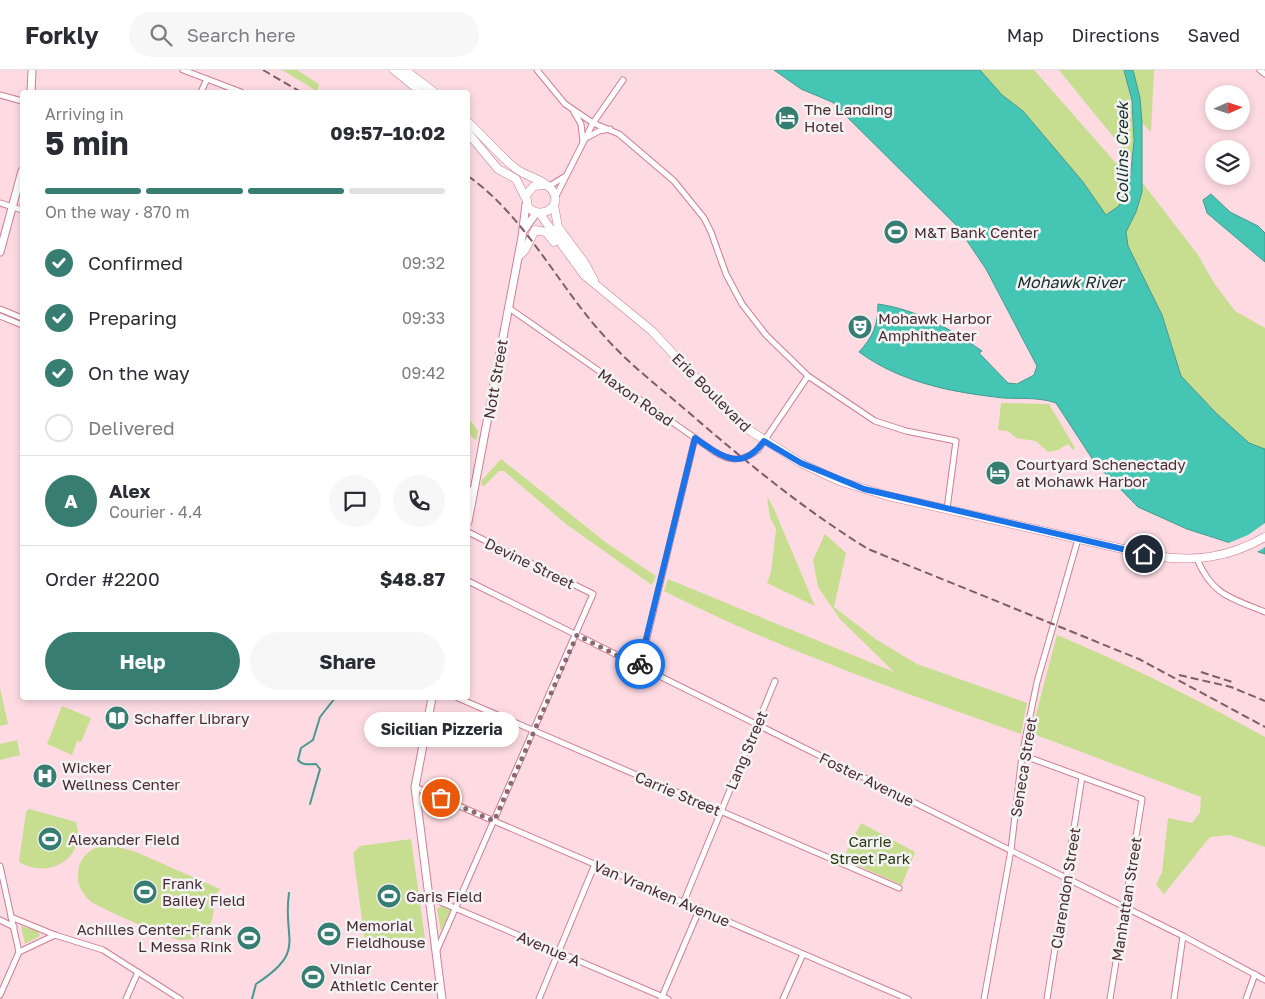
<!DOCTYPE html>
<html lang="en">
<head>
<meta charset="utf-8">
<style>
  body { margin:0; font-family:"Golos Text",sans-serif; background:#f7f7f7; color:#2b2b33; height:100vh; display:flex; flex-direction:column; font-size:19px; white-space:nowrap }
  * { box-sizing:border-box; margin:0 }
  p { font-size:16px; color:#7c7c81 }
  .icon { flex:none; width:28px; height:28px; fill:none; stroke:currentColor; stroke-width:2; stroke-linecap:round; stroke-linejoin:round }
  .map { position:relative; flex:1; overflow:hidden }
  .panel { position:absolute; left:20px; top:20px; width:450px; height:610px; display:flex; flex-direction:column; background:#fff; border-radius:5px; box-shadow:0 2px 8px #0003 }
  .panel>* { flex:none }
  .needle { width:32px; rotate:87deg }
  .controls { position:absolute; left:1205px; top:15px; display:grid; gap:10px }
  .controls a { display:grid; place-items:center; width:45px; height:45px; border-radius:50%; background:#fff; box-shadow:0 2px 8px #0003; font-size:25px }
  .pin { position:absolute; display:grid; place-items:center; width:42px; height:42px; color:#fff; margin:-21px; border:2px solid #fff; border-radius:50%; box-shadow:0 1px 5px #0007 }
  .courier { position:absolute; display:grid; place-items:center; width:50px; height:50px; margin:-25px; border:4px solid #1a73e8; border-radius:50%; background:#fff; color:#222; box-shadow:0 1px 6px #0007 }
  .bubble { position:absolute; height:35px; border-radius:18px; background:#fff; box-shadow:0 2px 8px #0003; font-size:16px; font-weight:700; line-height:35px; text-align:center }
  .overview em { font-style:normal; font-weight:700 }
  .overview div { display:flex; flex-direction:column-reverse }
  .overview { display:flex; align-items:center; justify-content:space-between; height:85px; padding:0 25px }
  h1 { font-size:32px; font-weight:700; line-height:38px }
  .bar { display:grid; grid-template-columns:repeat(4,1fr); gap:8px 5px; align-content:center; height:60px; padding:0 25px }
  .bar i { height:6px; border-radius:4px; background:#e1e1e2 }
  .bar .active { background:#387d72 }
  .bar p { grid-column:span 4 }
  .line { display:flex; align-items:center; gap:12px; padding:0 25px; border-top:1px solid #e1e1e2 }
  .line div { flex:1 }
  .round { display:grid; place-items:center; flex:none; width:52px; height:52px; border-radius:26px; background:#f7f7f7 }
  ol { padding:0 25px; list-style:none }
  li { display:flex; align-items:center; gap:15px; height:55px }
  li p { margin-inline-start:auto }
  li .icon { padding:5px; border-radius:50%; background:#387d72; color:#fff; stroke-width:4 }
  li:last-child { color:#7c7c81 }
  li i { width:28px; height:28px; border:2px solid #e1e1e2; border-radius:50% }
  .cta { display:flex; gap:10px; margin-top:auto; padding:10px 25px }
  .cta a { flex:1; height:58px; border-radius:30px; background:#387d72; color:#fff; font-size:20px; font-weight:700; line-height:58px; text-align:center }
  .cta a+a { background:#f7f7f7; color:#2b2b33 }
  header { display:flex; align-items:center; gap:30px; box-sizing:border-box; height:70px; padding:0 25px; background:#fff; border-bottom:1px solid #e1e1e2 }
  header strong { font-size:24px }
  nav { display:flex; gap:28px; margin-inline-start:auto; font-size:18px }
  .search { width:350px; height:45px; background:#f7f7f7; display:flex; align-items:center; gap:12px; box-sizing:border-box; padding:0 18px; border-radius:28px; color:#7c7c81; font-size:19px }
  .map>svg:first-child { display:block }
  .green { fill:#c7dd8f }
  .water { fill:#45c6b4; stroke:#47988e }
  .pier { fill:#fedbe3 }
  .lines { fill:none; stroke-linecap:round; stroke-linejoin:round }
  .stream { stroke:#47988e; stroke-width:2 }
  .minor-casing { stroke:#ce7e95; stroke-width:7 }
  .major-casing { stroke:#ce7e95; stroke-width:9 }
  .highway-casing { stroke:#ce7e95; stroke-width:9 }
  .minor { stroke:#fff; stroke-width:5 }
  .major { stroke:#fff; stroke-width:7 }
  .highway { stroke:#fff; stroke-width:8 }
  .rail { stroke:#7f5d67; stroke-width:2; stroke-dasharray:8 4; stroke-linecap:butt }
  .done { stroke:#8a6972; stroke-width:5; stroke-dasharray:0 9 }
  .route { stroke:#1a73e8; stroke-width:6 }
  .labels { text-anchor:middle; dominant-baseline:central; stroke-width:5; stroke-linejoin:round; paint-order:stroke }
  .poi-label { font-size:15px; fill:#4c2b35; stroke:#f3f3f3; text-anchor:start }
  .street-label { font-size:15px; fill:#4c2b35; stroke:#f3f3f3 }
  .park-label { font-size:15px; fill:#2e3813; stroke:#f3f3f3 }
  .water-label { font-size:16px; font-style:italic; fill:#182e2a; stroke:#f3f3f3 }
</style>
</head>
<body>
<header>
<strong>Forkly</strong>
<div class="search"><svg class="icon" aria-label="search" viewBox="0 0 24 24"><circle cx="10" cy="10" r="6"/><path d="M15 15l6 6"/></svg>Search here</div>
<nav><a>Map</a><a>Directions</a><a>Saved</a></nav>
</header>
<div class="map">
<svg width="1265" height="929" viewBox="0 0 1265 929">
  <rect width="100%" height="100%" fill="#fedbe3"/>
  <g class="green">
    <path d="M282 0H297L319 14 317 21Z"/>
    <path d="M980 0H1034L1130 109 1119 136 1106 145 1083 112 1023 41 1002 25Z"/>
    <path d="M1059 0H1124C1132 30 1135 59 1132 90Z"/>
    <path d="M1133 0H1154L1151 62 1142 53 1140 28Z"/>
    <path d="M1142 112 1198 185 1214 213 1235 241 1265 258V379L1249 373 1216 343 1181 306 1162 245 1128 176 1126 162 1136 142Z"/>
    <path d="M1001 333 1049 334 1075 378 1073 380 1068 374 1058 380 1048 382 1036 371 1016 368 1008 361 998 360Z"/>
    <path d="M468 347 478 361 476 371 468 362Z"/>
    <path d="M501 389 608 474 656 506 652 515 566 454 504 401H499L484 416 481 415 482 410Z"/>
    <path d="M767 426 774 439 815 536 767 513 771 502 776 459 770 448Z"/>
    <path d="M825 464 846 483 834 537 877 570 917 594 1027 633 1021 664C900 621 778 579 664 521L668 509 894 602 840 549 818 517 813 490Z"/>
    <path d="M1057 565C1129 595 1197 629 1265 667V777L1230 765 1210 767 1164 824 1156 815 1162 802 1168 748 1192 753 1200 743 1201 727 1031 663Z"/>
    <path d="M0 618 8 654 0 656Z"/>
    <path d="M62 636 91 648 81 672 77 671 72 685 47 674Z"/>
    <path d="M17 670 20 685 0 690V674Z"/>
    <path d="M29 739 76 752C87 788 49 810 19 792L26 742Z"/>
    <path d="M861 753 915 782 902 815 843 789Z"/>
    <path d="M411 769 425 869 366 879 353 783 360 776Z"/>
    <path d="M108 774 136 782 220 819 217 825 211 823C219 847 209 872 179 870 168 868 105 840 93 833 87 829 82 822 79 815 74 793 86 778 108 774Z"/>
    <path d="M441 836 451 840 441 861 437 839Z"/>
    <path d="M21 856 38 861 40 866 25 874Z"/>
  </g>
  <g class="water">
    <path d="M774 0H980L1002 25 1023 41 1083 112 1106 145 1119 136 1130 109 1134 71 1132 31 1124 0H1133L1140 28 1142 53V122L1136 142 1126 162 1128 176 1162 245 1181 306 1216 343 1249 373 1265 379V484L1187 459 1138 437 1095 393 1056 333C1039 327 1020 329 1003 328 951 322 902 313 859 282 873 267 878 255 878 234 918 240 949 258 982 281L979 283 1008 313 1017 314 1034 305 1037 296 986 199 957 156 832 32 801 19Z"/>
    <path d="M1211 124 1230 142 1258 156 1265 163V192L1207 143 1203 130Z"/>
  </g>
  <path class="pier" d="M1265 453V477L1262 479 1255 483 1226 474 1248 465Z"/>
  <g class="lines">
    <g class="stream">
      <path d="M310 734 320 699 316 694C309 694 303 696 298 690L301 678 313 670 320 647 335 628"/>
      <path d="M252 929 256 914C308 880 282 871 289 823"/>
    </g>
    <defs>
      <g id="minor">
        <path d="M183 0 241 22"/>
        <path d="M537 0 565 34 593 53 619 64 674 111 704 148 711 162 726 204 742 234 766 265 808 306 875 351 906 361 956 371 947 439"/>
        <path d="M1260 0 1265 4"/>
        <path d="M201 22 207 9"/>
        <path d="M0 25 22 31"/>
        <path d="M574 42 581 54 583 72"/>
        <path d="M588 67 599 61 610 59"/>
        <path d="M548 117 564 107"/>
        <path d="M555 128 593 53 623 10"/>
        <path d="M0 133 22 140"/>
        <path d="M509 238 715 382C731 392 743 391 758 380L808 306"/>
        <path d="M0 239 22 248"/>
        <path d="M0 246 22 255"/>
        <path d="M468 418 473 424"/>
        <path d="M1197 489C1212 525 1231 528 1265 542"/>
        <path d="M468 511 1183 866 1265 910"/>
        <path d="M640 597 695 368"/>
        <path d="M458 628 899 818"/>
        <path d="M1022 685 1142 729 1110 929"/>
        <path d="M415 717 908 929"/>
        <path d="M0 796 19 882 0 925"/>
        <path d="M429 827 668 929"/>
        <path d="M684 831 775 611"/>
        <path d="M11 847 55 865 103 880 180 929"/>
        <path d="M0 850 14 857"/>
        <path d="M437 880 593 524 468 462"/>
        <path d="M19 882 55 865"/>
        <path d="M126 929 138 902"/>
        <path d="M539 929 595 794"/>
        <path d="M661 929 700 838"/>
        <path d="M783 929 803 884"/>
        <path d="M984 929 1011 780 1022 685 1037 612 1078 469"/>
        <path d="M1047 929 1082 707"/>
        <path d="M1174 929 1183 866"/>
        <path d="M1246 929 1255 904"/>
      </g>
      <g id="major">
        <path d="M31 22 32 0"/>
        <path d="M524 160 536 143"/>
        <path d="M0 182 22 101"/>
        <path d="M468 452 522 167 526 134"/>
        <path d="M432 628 415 717 442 929"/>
      </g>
      <g id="highway">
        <path d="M394 0 421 22"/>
        <path d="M405 0 434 22"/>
        <path d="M468 52C484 67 498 84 515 98 526 107 544 109 552 120 564 136 541 151 528 137L526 125 534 116 545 115"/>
        <path d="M468 63 498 99 516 109 526 129"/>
        <path d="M554 135 558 157 584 192 594 210"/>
        <path d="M540 144 584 205 652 261 716 330 749 360 801 393 839 411 888 426 1154 486C1194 492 1229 488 1265 467"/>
        <path d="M519 186 525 180 535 160 546 162 554 172"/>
      </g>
    </defs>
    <use href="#minor" class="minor-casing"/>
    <use href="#major" class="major-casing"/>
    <use href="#highway" class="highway-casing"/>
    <use href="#minor" class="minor"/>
    <use href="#major" class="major"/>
    <use href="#highway" class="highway"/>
    <g class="rail">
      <path d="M263 0 301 22"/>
      <path d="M468 106C526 147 558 216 605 267 630 295 659 317 687 341 745 391 803 439 868 479L1139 589 1265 657"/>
      <path d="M1201 602 1232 612"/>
      <path d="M1179 605 1231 617 1265 631"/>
    </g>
  </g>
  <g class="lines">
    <path class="done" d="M441 728 494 751 577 565 640 597V594"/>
    <path class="route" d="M640 594 695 368C721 386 741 403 764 371L801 393 864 419 1144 484"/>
  </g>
  <defs>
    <symbol id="hotel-disc" viewBox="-11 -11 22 22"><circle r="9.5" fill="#387d72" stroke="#f3f3f3"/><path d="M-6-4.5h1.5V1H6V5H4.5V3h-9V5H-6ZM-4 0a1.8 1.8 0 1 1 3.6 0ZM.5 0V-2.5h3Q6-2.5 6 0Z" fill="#fff"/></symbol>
    <symbol id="stadium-disc" viewBox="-11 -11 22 22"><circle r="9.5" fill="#387d72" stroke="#f3f3f3"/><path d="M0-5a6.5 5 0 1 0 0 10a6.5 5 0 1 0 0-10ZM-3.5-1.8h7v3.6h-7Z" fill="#fff"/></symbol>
    <symbol id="theatre-disc" viewBox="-11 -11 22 22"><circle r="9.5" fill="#387d72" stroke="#f3f3f3"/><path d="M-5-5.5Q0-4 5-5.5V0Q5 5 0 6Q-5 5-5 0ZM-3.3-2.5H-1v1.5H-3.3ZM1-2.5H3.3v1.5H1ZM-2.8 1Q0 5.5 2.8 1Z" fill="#fff"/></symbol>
    <symbol id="library-disc" viewBox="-11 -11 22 22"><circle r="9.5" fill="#387d72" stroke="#f3f3f3"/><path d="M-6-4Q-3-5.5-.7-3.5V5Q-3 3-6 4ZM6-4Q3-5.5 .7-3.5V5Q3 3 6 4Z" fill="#fff"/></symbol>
    <symbol id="hospital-disc" viewBox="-11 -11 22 22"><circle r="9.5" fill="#387d72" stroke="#f3f3f3"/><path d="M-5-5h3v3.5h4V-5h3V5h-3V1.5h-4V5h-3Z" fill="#fff"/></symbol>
  </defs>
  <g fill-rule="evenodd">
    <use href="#hotel-disc" x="773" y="34" width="28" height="28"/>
    <use href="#stadium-disc" x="882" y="148" width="28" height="28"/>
    <use href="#theatre-disc" x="846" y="243" width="28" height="28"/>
    <use href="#hotel-disc" x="984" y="389" width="28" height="28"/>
    <use href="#library-disc" x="103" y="634" width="28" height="28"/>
    <use href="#hospital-disc" x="31" y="692" width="28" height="28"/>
    <use href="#stadium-disc" x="36" y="755" width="28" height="28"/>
    <use href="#stadium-disc" x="131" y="808" width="28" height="28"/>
    <use href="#stadium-disc" x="375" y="812" width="28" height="28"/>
    <use href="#stadium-disc" x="315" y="850" width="28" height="28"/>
    <use href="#stadium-disc" x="235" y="854" width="28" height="28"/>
    <use href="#stadium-disc" x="299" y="893" width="28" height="28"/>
  </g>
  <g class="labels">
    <g class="poi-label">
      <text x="804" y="39">The Landing<tspan x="804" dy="17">Hotel</tspan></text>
      <text x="914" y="162">M&amp;T Bank Center</text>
      <text x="878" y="248">Mohawk Harbor<tspan x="878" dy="17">Amphitheater</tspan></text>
      <text x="1016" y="394">Courtyard Schenectady<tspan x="1016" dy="17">at Mohawk Harbor</tspan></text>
      <text x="134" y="648">Schaffer Library</text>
      <text x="62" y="697">Wicker<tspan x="62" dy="17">Wellness Center</tspan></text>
      <text x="68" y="769">Alexander Field</text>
      <text x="162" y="813">Frank<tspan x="162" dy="17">Bailey Field</tspan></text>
      <text x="406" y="826">Garis Field</text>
      <text x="346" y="855">Memorial<tspan x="346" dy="17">Fieldhouse</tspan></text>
      <text x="232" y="859" text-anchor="end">Achilles Center-Frank<tspan x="232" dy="17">L Messa Rink</tspan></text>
      <text x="330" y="898">Viniar<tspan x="330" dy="17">Athletic Center</tspan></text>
    </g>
    <g class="street-label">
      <text transform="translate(495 309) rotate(-80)">Nott Street</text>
      <text transform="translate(712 322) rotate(45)">Erie Boulevard</text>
      <text transform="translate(636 327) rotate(35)">Maxon Road</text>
      <text transform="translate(530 493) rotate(26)">Devine Street</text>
      <text transform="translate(746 680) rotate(-67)">Lang Street</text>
      <text transform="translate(1023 697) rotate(-81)">Seneca Street</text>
      <text transform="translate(867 709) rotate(26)">Foster Avenue</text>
      <text transform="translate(678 723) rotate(23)">Carrie Street</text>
      <text transform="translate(1065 818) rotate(-81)">Clarendon Street</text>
      <text transform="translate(662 823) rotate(23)">Van Vranken Avenue</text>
      <text transform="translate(1126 829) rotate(-81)">Manhattan Street</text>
      <text transform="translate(549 878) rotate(23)">Avenue A</text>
    </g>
    <g class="park-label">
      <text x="870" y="771">Carrie<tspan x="870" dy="17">Street Park</tspan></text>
    </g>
    <g class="water-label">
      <text transform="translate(1122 83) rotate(-90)">Collins Creek</text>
      <text x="1070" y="212">Mohawk River</text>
    </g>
  </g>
</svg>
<div class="controls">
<a><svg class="needle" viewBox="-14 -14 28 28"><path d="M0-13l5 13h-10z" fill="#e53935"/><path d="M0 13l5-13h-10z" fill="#7c7c81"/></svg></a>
<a><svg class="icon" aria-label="layers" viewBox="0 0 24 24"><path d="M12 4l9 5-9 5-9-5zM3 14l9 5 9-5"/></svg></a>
</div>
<div class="pin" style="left:441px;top:728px;background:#ea580c"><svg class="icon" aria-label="bag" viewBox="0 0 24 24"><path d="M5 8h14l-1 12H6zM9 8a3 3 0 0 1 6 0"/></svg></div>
<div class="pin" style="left:1144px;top:484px;background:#1f2937"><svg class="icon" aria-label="home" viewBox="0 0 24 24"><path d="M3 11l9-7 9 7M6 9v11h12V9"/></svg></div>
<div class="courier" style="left:640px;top:594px"><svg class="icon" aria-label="bike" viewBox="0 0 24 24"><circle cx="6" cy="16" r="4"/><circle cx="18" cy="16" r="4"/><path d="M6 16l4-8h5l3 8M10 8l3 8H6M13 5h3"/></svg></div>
<div class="bubble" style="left:364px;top:642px;width:155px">Sicilian Pizzeria</div>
<section class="panel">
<div class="overview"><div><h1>5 min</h1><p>Arriving in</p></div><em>09:57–10:02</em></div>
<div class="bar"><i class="active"></i><i class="active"></i><i class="active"></i><i></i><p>On the way · 870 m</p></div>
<ol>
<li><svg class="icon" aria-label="check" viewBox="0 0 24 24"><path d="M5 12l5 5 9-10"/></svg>Confirmed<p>09:32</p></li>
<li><svg class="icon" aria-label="check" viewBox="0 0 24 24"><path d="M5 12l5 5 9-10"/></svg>Preparing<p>09:33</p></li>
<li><svg class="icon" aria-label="check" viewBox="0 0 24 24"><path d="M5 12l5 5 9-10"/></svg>On the way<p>09:42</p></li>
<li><i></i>Delivered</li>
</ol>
<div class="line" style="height:90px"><b class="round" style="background:#387d72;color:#fff">A</b><div><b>Alex</b><p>Courier · 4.4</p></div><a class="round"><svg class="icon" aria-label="chat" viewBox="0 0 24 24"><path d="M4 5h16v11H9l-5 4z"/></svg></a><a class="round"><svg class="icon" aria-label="phone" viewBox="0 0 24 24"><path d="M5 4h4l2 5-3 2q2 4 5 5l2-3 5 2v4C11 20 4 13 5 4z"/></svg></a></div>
<div class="line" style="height:65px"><div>Order #2200</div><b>$48.87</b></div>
<div class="cta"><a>Help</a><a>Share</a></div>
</section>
</div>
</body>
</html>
